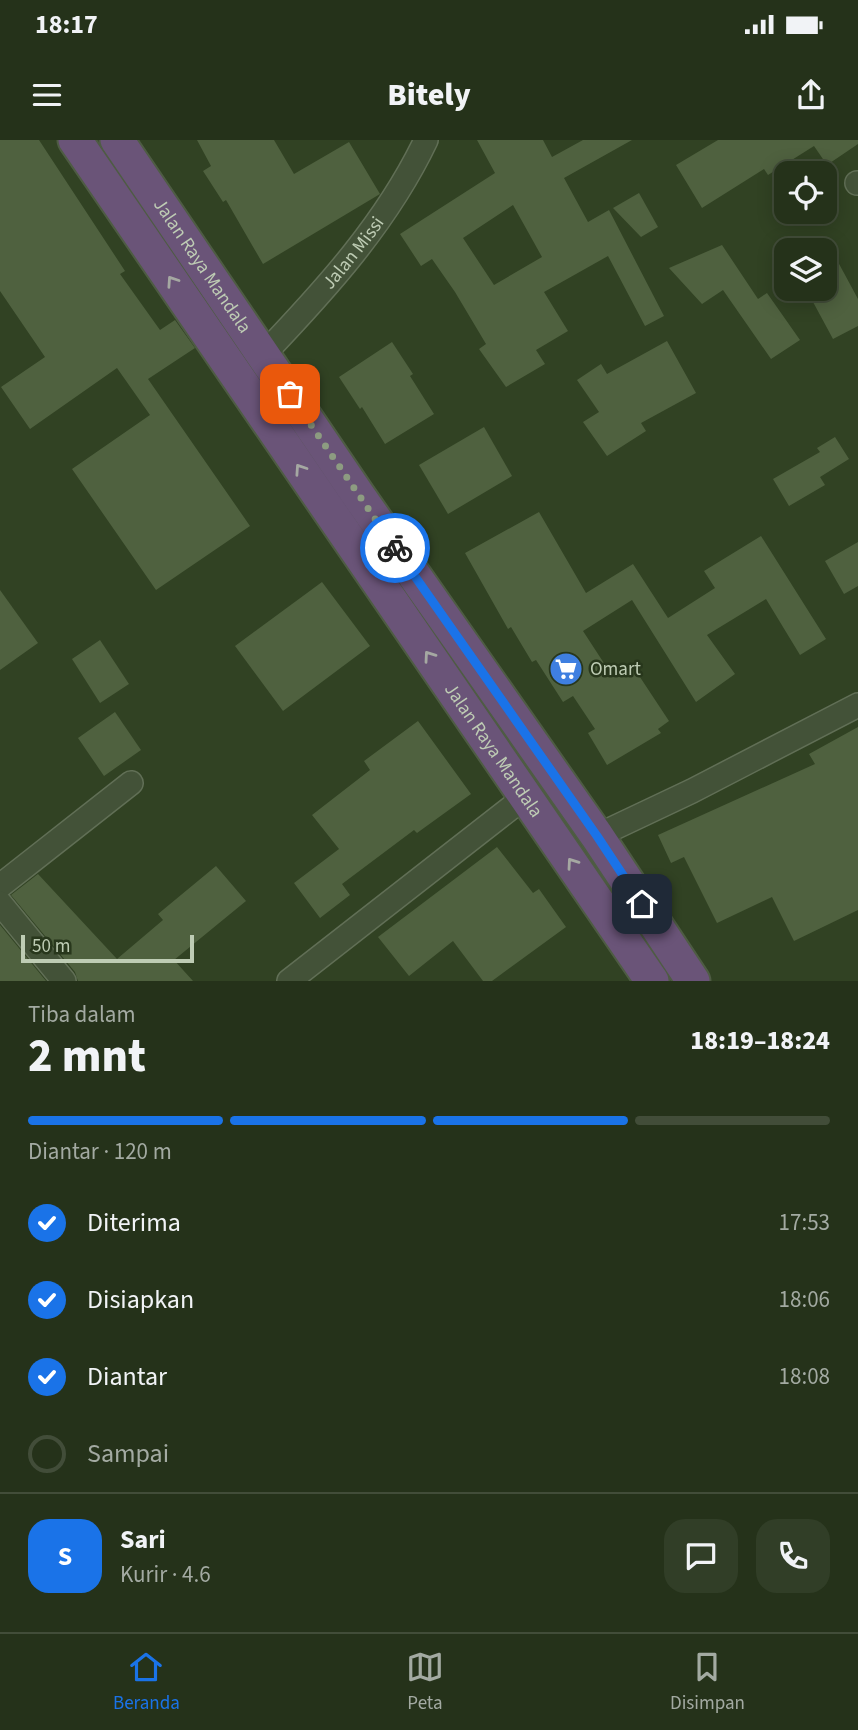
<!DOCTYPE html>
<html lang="id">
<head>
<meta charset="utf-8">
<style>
  body { margin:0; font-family:"Source Sans 3",sans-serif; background:#313e27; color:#f1f3f6; height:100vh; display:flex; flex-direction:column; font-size:26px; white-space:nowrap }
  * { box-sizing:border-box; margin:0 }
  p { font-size:23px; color:#a3aaa2 }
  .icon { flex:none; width:38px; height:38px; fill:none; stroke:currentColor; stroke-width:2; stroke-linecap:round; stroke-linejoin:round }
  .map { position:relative; height:841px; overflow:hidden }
  .side { display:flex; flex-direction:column; background:#25321a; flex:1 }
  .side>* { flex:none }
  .controls { position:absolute; left:774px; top:21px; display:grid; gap:14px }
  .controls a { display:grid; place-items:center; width:63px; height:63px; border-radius:14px; background:#25321a; box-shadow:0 4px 18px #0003,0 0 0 2px #424d39; font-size:35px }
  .scale { position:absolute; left:21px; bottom:18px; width:173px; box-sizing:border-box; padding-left:7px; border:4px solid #beccb4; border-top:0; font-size:19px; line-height:24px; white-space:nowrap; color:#beccb4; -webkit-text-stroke:5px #28371c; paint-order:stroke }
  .pin { position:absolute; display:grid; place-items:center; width:60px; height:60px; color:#fff; margin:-30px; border-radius:14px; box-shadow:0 4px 10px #0006 }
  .courier { position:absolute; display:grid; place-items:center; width:70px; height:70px; margin:-35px; border:5px solid #1a73e8; border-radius:50%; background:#fff; color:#222; box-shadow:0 2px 9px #0007 }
  .overview em { font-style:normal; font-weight:800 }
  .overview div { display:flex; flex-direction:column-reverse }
  .overview { display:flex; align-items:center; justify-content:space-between; height:119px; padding:0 28px }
  h1 { font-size:46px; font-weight:800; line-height:52px }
  .bar { display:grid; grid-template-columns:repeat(4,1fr); gap:10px 7px; align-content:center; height:84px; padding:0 28px }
  .bar i { height:9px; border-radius:5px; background:#424d39 }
  .bar .active { background:#1a73e8 }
  .bar p { grid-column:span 4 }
  .line { display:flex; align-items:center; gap:18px; padding:0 28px; border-top:2px solid #424d39 }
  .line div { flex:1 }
  .round { display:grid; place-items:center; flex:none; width:74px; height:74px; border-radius:21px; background:#313e27 }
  ol { padding:0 28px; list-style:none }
  li { display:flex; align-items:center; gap:21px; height:77px }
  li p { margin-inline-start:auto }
  li .icon { padding:7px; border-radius:50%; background:#1a73e8; color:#fff; stroke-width:4 }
  li:last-child { color:#a3aaa2 }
  li i { width:38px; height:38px; border:4px solid #424d39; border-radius:50% }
  .status { display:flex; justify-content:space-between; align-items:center; height:49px; padding:0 35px; background:#25321a; direction:ltr }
  .status svg { height:19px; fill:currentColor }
  header { display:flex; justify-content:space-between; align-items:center; height:91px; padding:0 28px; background:#25321a; font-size:32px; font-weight:800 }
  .dock { display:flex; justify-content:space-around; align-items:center; height:98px; border-top:2px solid #424d39; background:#25321a; font-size:19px; color:#a3aaa2 }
  .dock a { display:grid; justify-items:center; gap:4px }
  .dock .active { color:#1a73e8 }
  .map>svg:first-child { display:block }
  .building { fill:#4f613f; fill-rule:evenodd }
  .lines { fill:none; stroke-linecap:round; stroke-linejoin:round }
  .minor-casing { stroke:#616f56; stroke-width:26 }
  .highway-casing { stroke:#4e5c43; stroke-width:37 }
  .minor { stroke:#435238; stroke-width:23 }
  .highway { stroke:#6a5478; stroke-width:33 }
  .oneway { stroke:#a5a8a2 }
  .done { stroke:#8d9c81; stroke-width:7; stroke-dasharray:0 12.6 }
  .route { stroke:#1a73e8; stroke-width:9 }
  .labels { text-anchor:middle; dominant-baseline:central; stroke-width:5; stroke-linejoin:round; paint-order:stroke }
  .street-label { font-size:19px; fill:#beccb4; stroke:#28371c }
  .poi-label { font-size:19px; fill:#beccb4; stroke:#28371c; text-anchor:start }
</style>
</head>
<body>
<div class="status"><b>18:17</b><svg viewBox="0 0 49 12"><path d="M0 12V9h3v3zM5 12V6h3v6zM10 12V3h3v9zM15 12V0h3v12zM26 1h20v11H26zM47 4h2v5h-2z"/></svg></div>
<header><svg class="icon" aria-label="menu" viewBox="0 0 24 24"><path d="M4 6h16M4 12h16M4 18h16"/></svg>Bitely<svg class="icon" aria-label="share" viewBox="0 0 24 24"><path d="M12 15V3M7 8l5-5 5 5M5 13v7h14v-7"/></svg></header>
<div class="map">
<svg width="858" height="841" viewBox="0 0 858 841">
  <rect width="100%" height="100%" fill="#314223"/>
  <g class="building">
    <path d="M0 0H39L125 131 120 134 160 190 175 180 195 208 148 239 250 386 156 450 72 329 150 275 117 228 30 289 1 247 45 217 0 151Z"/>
    <path d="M197 0H274L294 34 349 2 380 54 263 124 226 60 223 62 203 31 211 26Z"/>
    <path d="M477 0H543L552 17 583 0H632L564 38 588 82 609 70 664 176 645 186 608 116 544 152 568 191 536 210 545 224 506 247 479 209 486 204 455 152 432 119 421 126 400 94 495 33ZM513 65 542 117 494 145 463 98Z"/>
    <path d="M718 0H858V4L827 25 814 6 768 35 764 29 702 68 676 25Z"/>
    <path d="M639 53 658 87 641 97 613 68Z"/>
    <path d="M824 96 858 159V186L833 199 806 149H824Z"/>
    <path d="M722 105 758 159 767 153 800 200 771 219 723 150 702 164 669 128Z"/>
    <path d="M667 201 696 253 641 283 646 291 607 316 583 282 599 272 577 240 601 224 607 234Z"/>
    <path d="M392 202 413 234 410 236 434 274 385 304 362 267 360 269 339 237Z"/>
    <path d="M484 287 512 336 448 374 419 325Z"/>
    <path d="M835 297 849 319 820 337 825 345 789 366 773 339 820 312 817 308Z"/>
    <path d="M539 372 586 453 633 424 668 478 715 448 704 431 761 396 826 499 800 515 766 459 707 495 735 534 696 562 632 460 583 491 613 537 632 525 669 581 658 589 661 593 607 625 588 593 595 589 573 556 563 562 536 520 532 522 511 487 508 489 465 413Z"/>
    <path d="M858 402V446L844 454 825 421Z"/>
    <path d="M322 442 370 506 283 571 235 506Z"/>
    <path d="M0 450 38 503 0 530Z"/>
    <path d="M100 500 129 544 100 563 72 519Z"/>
    <path d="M115 572 141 610 104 636 78 598Z"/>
    <path d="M418 581 471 654 417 693 414 690 342 744 350 755 320 778 294 743 339 709 312 675 370 630 364 621Z"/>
    <path d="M858 587V770L794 801 772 757 717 783 684 717 671 723 658 695 815 624 809 614Z"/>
    <path d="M497 707 533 753 539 749 566 787 492 841H483L453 801 409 836 378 797Z"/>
    <path d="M216 726 246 761 174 820 193 841H78L75 832 11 755 38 734 117 819 163 780 158 774Z"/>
    <path d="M0 785 46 841H0Z"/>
  </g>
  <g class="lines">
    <defs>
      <g id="minor">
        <path d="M857 43H858"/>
        <path id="s1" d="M264 214C326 149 387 82 426 0"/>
        <path d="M597 696 692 651 858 565"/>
        <path d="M0 746 131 643"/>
        <path d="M0 763 64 841"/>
        <path d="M289 841 526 656"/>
      </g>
      <g id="highway">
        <path id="s2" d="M75 0 652 841"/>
        <path id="s3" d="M117 0 358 355 597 696 693 841"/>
      </g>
    </defs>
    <use href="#minor" class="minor-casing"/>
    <use href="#highway" class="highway-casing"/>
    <use href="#minor" class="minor"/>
    <use href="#highway" class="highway"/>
  </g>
  <defs><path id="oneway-chevron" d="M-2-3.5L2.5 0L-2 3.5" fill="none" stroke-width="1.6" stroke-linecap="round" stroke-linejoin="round" transform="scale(1.75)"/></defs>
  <g class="oneway">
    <use href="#oneway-chevron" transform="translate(172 141) rotate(-124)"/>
    <use href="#oneway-chevron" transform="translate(300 329) rotate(-124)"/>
    <use href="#oneway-chevron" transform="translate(429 516) rotate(-125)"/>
    <use href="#oneway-chevron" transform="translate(572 723) rotate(-125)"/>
  </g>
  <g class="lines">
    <path class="done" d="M290 254 395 408"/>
    <path class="route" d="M395 408 597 696 642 764"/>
  </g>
  <defs>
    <symbol id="supermarket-disc" viewBox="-11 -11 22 22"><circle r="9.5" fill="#3f7fe0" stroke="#28371c"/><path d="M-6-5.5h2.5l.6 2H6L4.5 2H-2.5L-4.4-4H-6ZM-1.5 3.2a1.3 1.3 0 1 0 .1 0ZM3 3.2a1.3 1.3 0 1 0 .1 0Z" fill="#fff"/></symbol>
  </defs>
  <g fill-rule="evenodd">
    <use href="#supermarket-disc" x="547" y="510" width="38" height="38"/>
  </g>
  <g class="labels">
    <g class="street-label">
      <text stroke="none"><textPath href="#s1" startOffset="135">Jalan Missi</textPath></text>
      <text stroke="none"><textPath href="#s3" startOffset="152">Jalan Raya Mandala</textPath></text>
      <text stroke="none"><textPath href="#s2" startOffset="740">Jalan Raya Mandala</textPath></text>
    </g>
    <g class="poi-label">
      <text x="590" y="529">Omart</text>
    </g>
  </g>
</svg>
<div class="controls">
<a><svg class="icon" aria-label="locate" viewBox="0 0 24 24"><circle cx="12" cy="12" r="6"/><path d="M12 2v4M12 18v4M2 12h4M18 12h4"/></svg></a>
<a><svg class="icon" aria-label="layers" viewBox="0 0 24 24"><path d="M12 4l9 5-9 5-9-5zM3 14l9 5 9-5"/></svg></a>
</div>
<div class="scale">50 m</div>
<div class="pin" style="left:290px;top:254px;background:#ea580c"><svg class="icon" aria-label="bag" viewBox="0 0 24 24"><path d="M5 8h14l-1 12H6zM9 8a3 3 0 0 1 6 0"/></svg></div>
<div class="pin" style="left:642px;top:764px;background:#1f2937"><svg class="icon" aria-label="home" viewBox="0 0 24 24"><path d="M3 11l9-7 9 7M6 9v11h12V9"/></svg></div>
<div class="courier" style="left:395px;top:408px"><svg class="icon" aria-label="bike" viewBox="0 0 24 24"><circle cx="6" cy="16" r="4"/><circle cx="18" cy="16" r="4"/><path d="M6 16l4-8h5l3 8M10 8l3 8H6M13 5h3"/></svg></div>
</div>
<section class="side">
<div class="overview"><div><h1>2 mnt</h1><p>Tiba dalam</p></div><em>18:19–18:24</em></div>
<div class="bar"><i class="active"></i><i class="active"></i><i class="active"></i><i></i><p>Diantar · 120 m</p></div>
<ol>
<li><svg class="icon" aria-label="check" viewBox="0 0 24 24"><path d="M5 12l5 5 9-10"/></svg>Diterima<p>17:53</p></li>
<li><svg class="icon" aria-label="check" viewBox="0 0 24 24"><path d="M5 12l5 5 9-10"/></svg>Disiapkan<p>18:06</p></li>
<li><svg class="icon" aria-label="check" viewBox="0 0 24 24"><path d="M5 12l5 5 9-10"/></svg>Diantar<p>18:08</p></li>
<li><i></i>Sampai</li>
</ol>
<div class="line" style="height:126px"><b class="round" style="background:#1a73e8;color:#fff">S</b><div><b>Sari</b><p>Kurir · 4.6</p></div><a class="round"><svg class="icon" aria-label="chat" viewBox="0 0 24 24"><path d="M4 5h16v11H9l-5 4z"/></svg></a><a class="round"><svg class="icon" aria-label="phone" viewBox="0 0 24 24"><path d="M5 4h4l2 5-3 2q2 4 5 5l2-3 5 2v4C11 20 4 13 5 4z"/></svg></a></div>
</section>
<nav class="dock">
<a class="active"><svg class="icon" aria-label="home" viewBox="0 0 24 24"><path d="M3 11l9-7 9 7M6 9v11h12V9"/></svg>Beranda</a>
<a><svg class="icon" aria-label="map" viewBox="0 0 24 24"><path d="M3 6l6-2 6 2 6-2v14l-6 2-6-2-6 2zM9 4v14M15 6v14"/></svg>Peta</a>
<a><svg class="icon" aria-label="saved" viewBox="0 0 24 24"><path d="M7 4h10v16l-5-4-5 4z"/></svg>Disimpan</a>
</nav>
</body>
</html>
